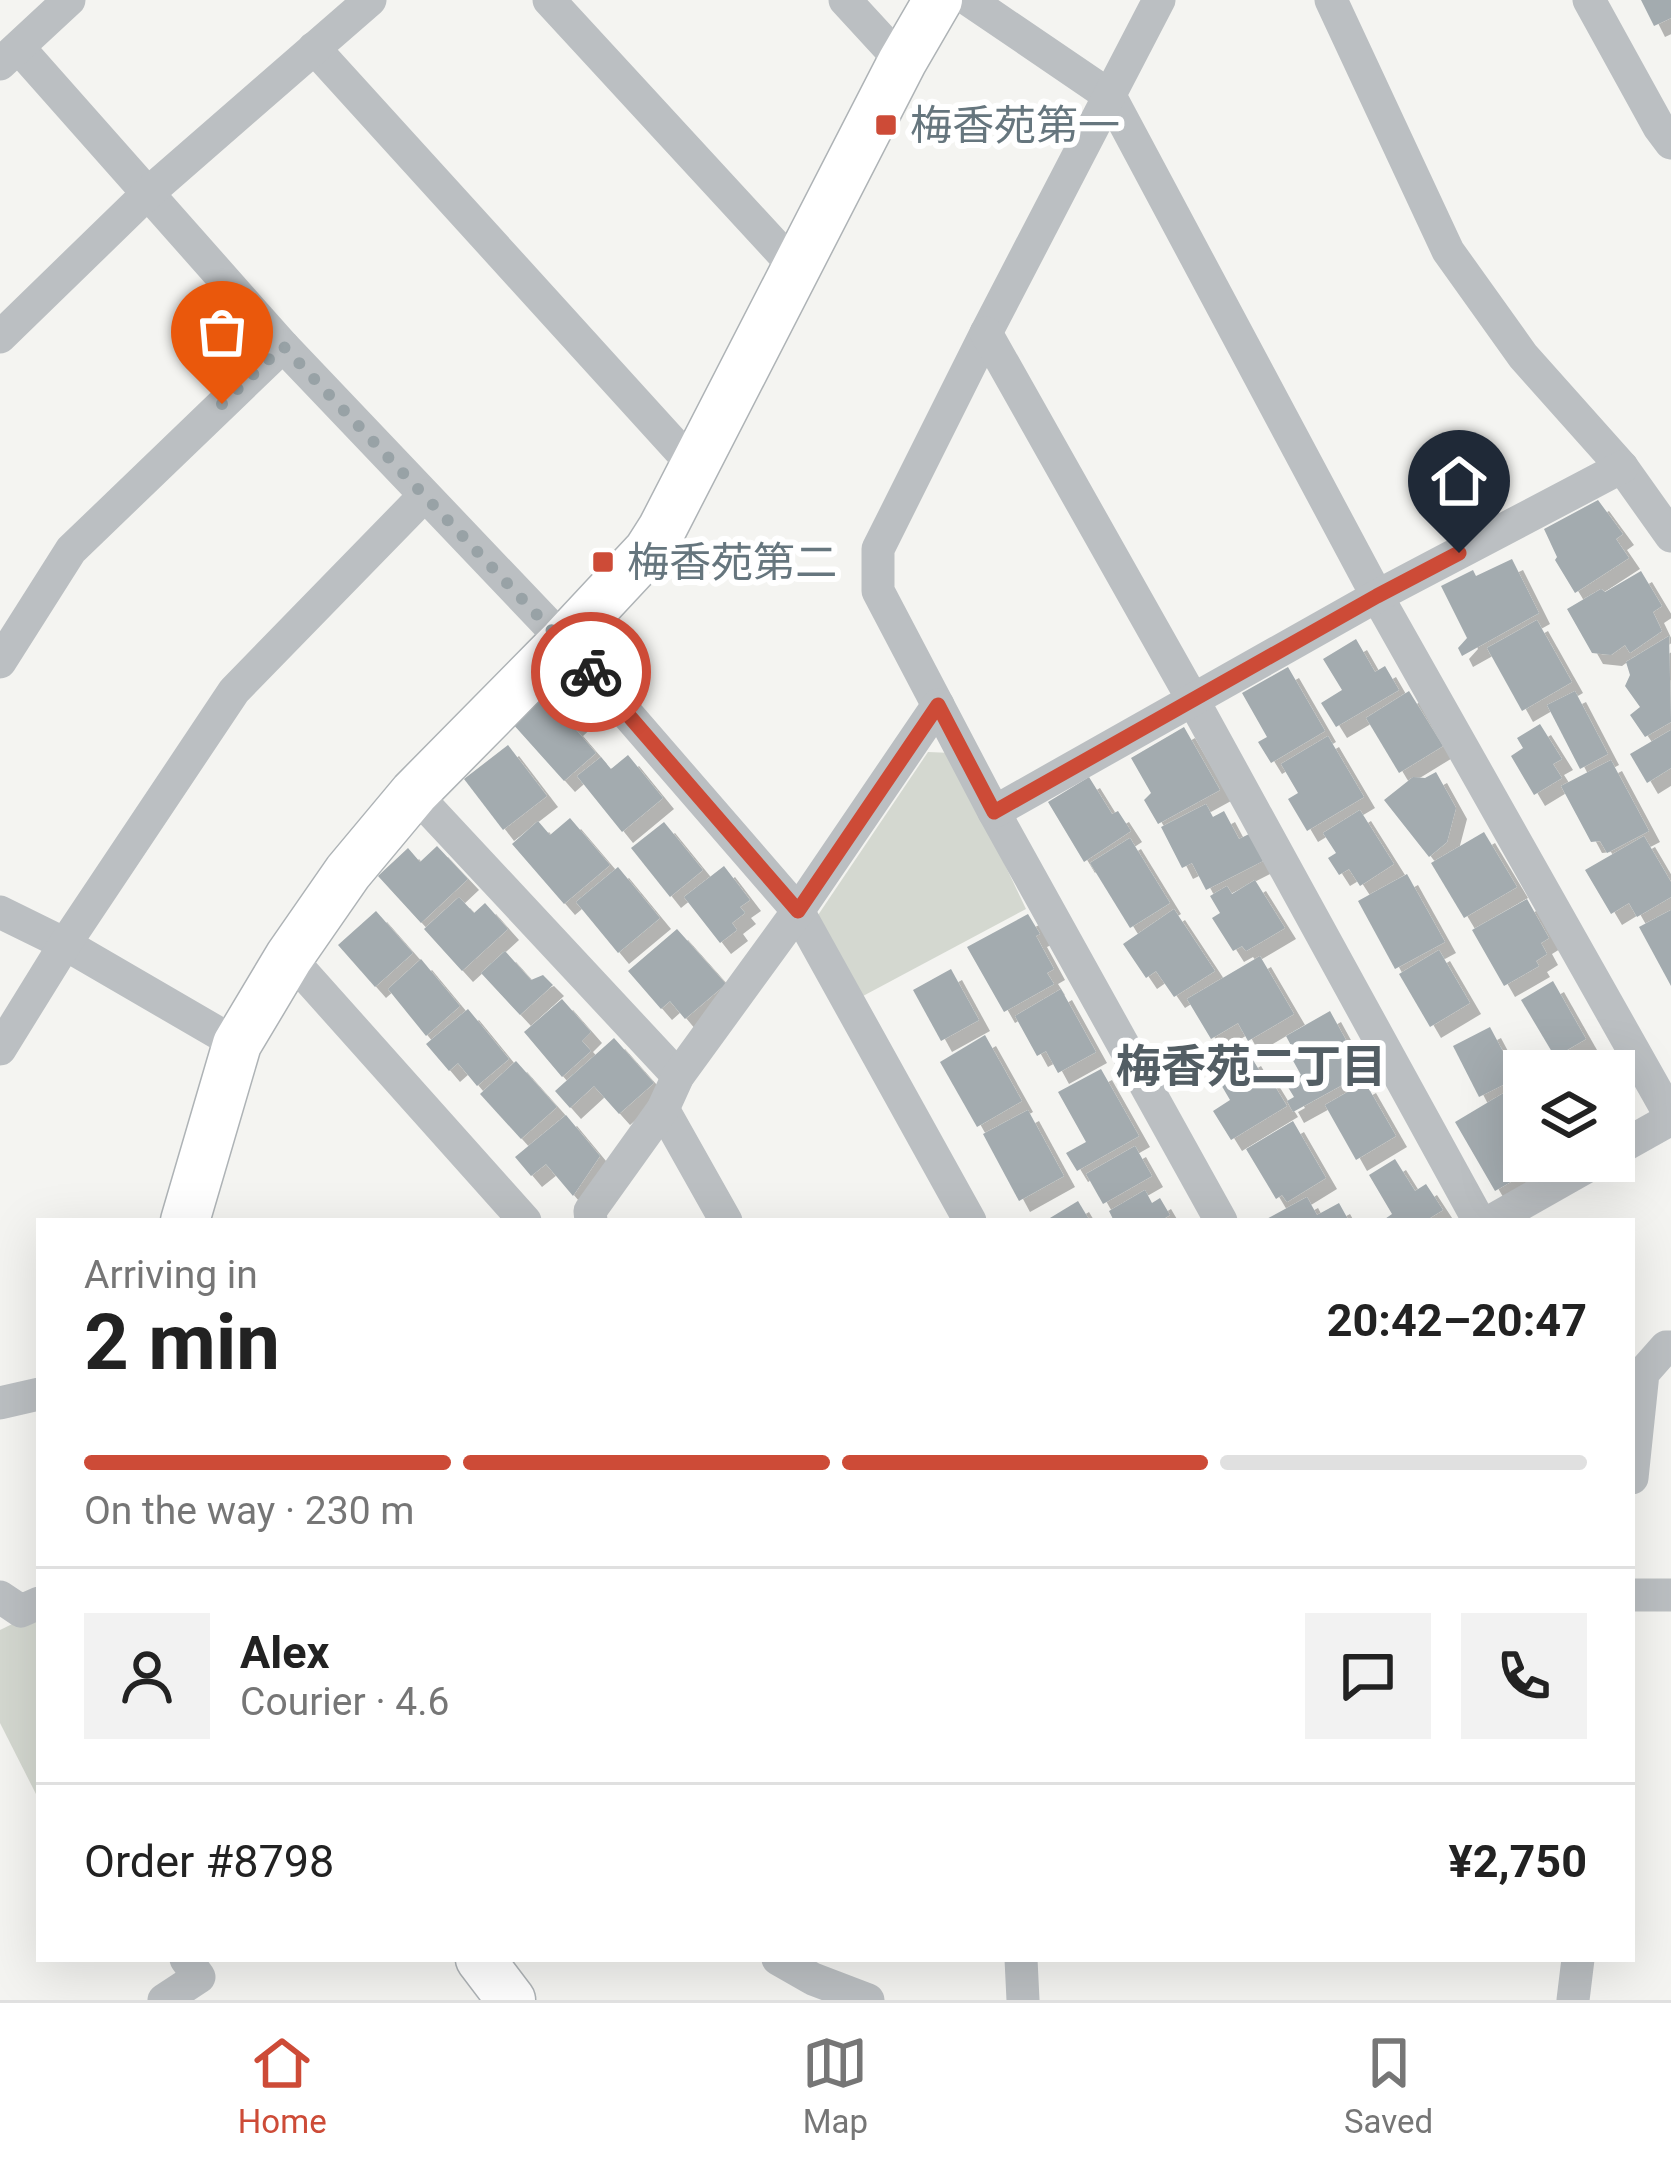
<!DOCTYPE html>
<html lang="en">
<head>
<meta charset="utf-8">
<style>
  body { margin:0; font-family:Roboto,"Noto Sans JP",sans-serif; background:#f2f2f2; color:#222; height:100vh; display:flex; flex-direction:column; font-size:45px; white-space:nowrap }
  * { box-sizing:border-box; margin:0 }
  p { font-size:39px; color:#767676 }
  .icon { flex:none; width:66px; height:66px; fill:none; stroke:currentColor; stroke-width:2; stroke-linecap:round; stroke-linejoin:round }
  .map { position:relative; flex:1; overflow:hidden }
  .details { position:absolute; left:36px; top:1218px; width:1599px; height:744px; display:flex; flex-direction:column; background:#fff; border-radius:0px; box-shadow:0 12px 48px #0002 }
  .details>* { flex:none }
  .tools { position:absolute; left:1503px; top:1050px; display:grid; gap:24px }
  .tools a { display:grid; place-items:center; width:132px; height:132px; border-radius:0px; background:#fff; box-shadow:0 12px 48px #0002; font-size:60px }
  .pin { position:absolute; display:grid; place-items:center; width:102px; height:102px; color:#fff; margin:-123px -51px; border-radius:50% 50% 50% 0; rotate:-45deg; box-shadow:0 0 12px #0007 }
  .pin .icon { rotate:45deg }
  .courier { position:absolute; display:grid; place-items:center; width:120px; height:120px; margin:-60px; border:9px solid #cd4b37; border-radius:50%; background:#fff; color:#222; box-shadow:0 3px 15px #0007 }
  .headline em { font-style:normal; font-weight:700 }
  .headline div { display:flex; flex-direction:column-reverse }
  .headline { display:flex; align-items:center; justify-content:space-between; height:204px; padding:0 48px }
  h1 { font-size:78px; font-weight:700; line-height:90px }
  .bar { display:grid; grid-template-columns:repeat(4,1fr); gap:18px 12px; align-content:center; height:144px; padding:0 48px }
  .bar i { height:15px; border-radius:9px; background:#e0e0e0 }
  .bar .selected { background:#cd4b37 }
  .bar p { grid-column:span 4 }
  .line { display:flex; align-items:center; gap:30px; padding:0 48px; border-top:3px solid #e0e0e0 }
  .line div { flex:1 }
  .round { display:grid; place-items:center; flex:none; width:126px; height:126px; border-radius:0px; background:#f2f2f2 }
  .dock { display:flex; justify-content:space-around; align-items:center; height:168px; border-top:3px solid #e0e0e0; background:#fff; font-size:33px; color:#767676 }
  .dock a { display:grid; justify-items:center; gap:6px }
  .dock .selected { color:#cd4b37 }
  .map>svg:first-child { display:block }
  .green { fill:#d4d8d0 }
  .building { fill:#a3abaf; filter:url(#shadow) }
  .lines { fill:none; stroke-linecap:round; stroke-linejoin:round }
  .secondary-casing { stroke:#aeb3b6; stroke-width:51 }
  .street { stroke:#bbbfc2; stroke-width:33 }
  .secondary { stroke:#fff; stroke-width:48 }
  .done { stroke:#98a2a6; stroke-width:12; stroke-dasharray:0 21.6 }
  .route { stroke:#cd4b37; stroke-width:15 }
  .poi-dot { fill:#cd4b37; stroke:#fff; stroke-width:4.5 }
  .labels { text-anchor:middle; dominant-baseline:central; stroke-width:12; stroke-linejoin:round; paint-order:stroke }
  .poi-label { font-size:42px; fill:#66767e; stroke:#fff; text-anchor:start }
  .neighbourhood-label { font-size:45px; font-weight:bold; fill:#535e64; stroke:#fff }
</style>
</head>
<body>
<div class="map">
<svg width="1671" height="2000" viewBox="0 0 1671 2000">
  <defs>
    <filter id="shadow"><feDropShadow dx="11" dy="11" stdDeviation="0" flood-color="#0004"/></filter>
  </defs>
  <rect width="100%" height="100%" fill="#f4f4f1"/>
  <g class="green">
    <path d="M928 752 952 753 1026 909 863 996 814 921Z"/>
    <path d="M39 1611V1800L0 1723V1630Z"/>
  </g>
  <g class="building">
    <path d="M1641 0H1671V18L1654 26Z"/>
    <path d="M1598 500 1623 534 1616 539 1629 558 1575 593 1555 560 1557 557 1544 529Z"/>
    <path d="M1512 559 1539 613 1462 656 1458 648 1467 638 1441 586 1473 570 1476 576Z"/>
    <path d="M1641 571 1662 606 1653 612 1662 631 1630 653 1625 645 1611 655 1592 653 1567 609 1601 589 1605 592Z"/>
    <path d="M1537 620 1572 682 1522 711 1487 648Z"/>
    <path d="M1669 636 1671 722 1645 737 1630 715 1640 707 1625 686 1630 675 1626 662Z"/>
    <path d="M1356 639 1375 672 1385 666 1399 690 1336 727 1321 703 1342 690 1323 659Z"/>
    <path d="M1288 667 1325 731 1271 763 1258 742 1267 737 1242 693Z"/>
    <path d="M569 673 596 703 572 725 596 753 564 781 512 723Z"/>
    <path d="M1409 691 1443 746 1399 773 1366 718Z"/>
    <path d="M1575 691 1608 754 1580 769 1547 705Z"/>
    <path d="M1540 724 1562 759 1553 764 1562 778 1534 795 1511 756 1523 748 1517 738Z"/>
    <path d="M1184 727 1220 790 1158 824 1144 800 1151 793 1131 758Z"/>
    <path d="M1671 730V768L1647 783 1630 754Z"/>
    <path d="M1328 736 1364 797 1307 831 1288 799 1298 793 1281 764Z"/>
    <path d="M508 745 547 796 503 830 464 779Z"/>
    <path d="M628 755 663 798 622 832 577 776 601 757 611 769Z"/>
    <path d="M1611 760 1649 831 1607 853 1600 841 1591 842 1561 786Z"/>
    <path d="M1436 772 1456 808 1447 842 1429 857 1384 800 1413 777 1425 778Z"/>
    <path d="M1089 777 1112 814 1118 811 1131 831 1084 862 1048 802Z"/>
    <path d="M1206 804 1213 817 1224 811 1239 839 1249 834 1263 861 1206 890 1192 863 1182 868 1161 827Z"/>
    <path d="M1360 810 1394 864 1360 886 1349 869 1339 875 1328 858 1336 853 1323 833Z"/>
    <path d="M570 818 610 865 564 904 512 844 538 821 550 835Z"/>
    <path d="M664 822 703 870 670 897 631 848Z"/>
    <path d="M1484 832 1517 887 1464 918 1431 863Z"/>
    <path d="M1644 836 1671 882V897L1637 917 1629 903 1611 914 1585 870Z"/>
    <path d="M1130 838 1170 903 1130 928 1090 863Z"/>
    <path d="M437 846 468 879 421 923 378 876 408 848 420 862Z"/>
    <path d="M724 866 750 900 740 907 745 913 732 923 737 930 720 943 684 897Z"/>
    <path d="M618 867 660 918 618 953 576 902Z"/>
    <path d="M1407 874 1445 942 1395 969 1358 901Z"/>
    <path d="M1255 880 1285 928 1246 951 1242 946 1233 951 1212 918 1220 913 1210 896 1227 886 1232 894Z"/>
    <path d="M459 897 474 913 485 903 508 929 462 971 424 929Z"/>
    <path d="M1527 899 1549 938 1541 943 1547 954 1536 961 1539 966 1504 986 1472 930Z"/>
    <path d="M1174 909 1215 971 1174 997 1156 971 1146 978 1123 944Z"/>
    <path d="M1671 910V986L1639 927Z"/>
    <path d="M376 911 413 953 375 987 338 945Z"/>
    <path d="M1028 914 1040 934 1036 936 1054 969 1047 973 1054 984 1004 1012 967 947Z"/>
    <path d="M677 929 726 984 685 1019 670 1001 661 1009 628 971Z"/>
    <path d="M1439 950 1470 1003 1430 1027 1399 974Z"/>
    <path d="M505 951 531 980 543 975 553 985 520 1015 481 973Z"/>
    <path d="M1260 956 1294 1014 1248 1041 1238 1023 1211 1039 1187 999Z"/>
    <path d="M421 959 460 1006 426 1036 388 989Z"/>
    <path d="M951 969 979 1020 941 1041 913 990Z"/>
    <path d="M1553 981 1586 1039 1555 1057 1521 1000Z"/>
    <path d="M1061 989 1096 1052 1058 1073 1046 1051 1037 1056 1015 1016Z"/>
    <path d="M562 999 591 1032 582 1041 591 1051 562 1077 524 1032Z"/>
    <path d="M468 1009 509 1059 477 1086 458 1063 449 1071 426 1044Z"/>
    <path d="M1330 1011 1364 1073 1293 1112 1287 1101 1294 1097 1286 1084 1301 1075 1291 1057 1295 1053 1286 1036Z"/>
    <path d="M1490 1027 1517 1078 1479 1097 1453 1046Z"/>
    <path d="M985 1035 1022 1101 977 1127 940 1062Z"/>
    <path d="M614 1038 654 1083 619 1114 594 1086 570 1108 555 1091Z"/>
    <path d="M1250 1055 1264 1078 1268 1075 1287 1106 1231 1140 1213 1111 1230 1100 1216 1076Z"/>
    <path d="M516 1061 557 1107 521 1139 480 1094Z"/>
    <path d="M1101 1069 1139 1136 1077 1171 1066 1153 1086 1142 1058 1092Z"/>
    <path d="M1365 1082 1396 1136 1356 1160 1325 1105Z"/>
    <path d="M1517 1085 1524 1097V1161H1547L1495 1191 1455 1122Z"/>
    <path d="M1028 1110 1064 1176 1019 1201 983 1134Z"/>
    <path d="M566 1115 600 1156 573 1196 546 1164 531 1176 515 1157Z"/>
    <path d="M1293 1121 1326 1178 1287 1202 1282 1195 1276 1199 1246 1149Z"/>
    <path d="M1135 1146 1152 1176 1103 1204 1086 1174Z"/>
    <path d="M1395 1159 1415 1191 1426 1184 1443 1210 1425 1221H1382L1392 1214 1369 1175Z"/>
    <path d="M1145 1190 1152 1203 1160 1198 1170 1215 1160 1221H1114L1109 1211Z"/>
    <path d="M1307 1197 1317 1215 1339 1203 1349 1221H1263Z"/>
    <path d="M1078 1201 1090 1221H1045Z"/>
  </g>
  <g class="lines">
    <defs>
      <g id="secondary">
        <path d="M185 1221 237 1044 289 957 348 872 414 793 564 641 648 551 662 529 902 62 938 0"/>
        <path d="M480 1959 511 2000"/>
      </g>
    </defs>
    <use href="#secondary" class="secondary-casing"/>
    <g class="street">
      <path d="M549 0 796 268"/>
      <path d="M845 0 902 62"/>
      <path d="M969 0 1110 96 1377 596 1671 1117"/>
      <path d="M1159 0 986 333 878 549V591L994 812 1221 1221"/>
      <path d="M1331 0 1448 251 1523 356 1622 467 1671 536"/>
      <path d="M1589 0 1659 127 1671 143"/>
      <path d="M19 48 283 346 564 641 798 911 970 1221"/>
      <path d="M314 48 693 465"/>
      <path d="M0 64 69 0"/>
      <path d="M986 333 1193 700 1479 1221"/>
      <path d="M0 337 146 195 370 0"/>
      <path d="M0 662 71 550 283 346"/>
      <path d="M414 793 678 1076"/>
      <path d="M994 812 1377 596 1622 467"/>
      <path d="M0 912 65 944 237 1044"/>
      <path d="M289 957 525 1221"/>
      <path d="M0 1049 65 944 234 691 424 496"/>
      <path d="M663 1109 726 1221"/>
      <path d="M1614 1151 1671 1119"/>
      <path d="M591 1221 590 1211 663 1109 678 1076 798 911 938 705"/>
      <path d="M1491 1221 1597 1161"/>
      <path d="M0 1403 39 1394"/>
      <path d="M1632 1478 1643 1373 1666 1347H1671"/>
      <path d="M1632 1595H1671"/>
      <path d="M0 1597 21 1611 39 1603"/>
      <path d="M778 1959 813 1979 868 2000"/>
      <path d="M1021 1959 1023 2000"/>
      <path d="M164 2000 199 1977 186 1959"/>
      <path d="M1573 2000 1578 1959"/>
    </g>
    <use href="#secondary" class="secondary"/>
  </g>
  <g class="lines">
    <path class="done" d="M222 404 283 346 591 672"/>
    <path class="route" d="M591 672 798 911 938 705 994 812 1377 596 1459 553"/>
  </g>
  <g class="poi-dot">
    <rect x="874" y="113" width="24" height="24" rx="6"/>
    <rect x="591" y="550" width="24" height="24" rx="6"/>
  </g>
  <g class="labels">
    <g class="poi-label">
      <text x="910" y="125">梅香苑第一</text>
      <text x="627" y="562">梅香苑第二</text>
    </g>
    <g class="neighbourhood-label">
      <text x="1251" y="1066">梅香苑二丁目</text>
    </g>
  </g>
</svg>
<div class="tools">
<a><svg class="icon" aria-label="layers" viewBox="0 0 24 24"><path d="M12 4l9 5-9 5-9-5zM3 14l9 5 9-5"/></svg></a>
</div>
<div class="pin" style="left:222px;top:404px;background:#ea580c"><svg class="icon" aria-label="bag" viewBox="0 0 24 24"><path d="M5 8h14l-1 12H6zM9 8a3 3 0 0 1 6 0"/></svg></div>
<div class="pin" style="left:1459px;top:553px;background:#1f2937"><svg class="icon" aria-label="home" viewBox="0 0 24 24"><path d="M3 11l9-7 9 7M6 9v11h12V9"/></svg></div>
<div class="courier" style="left:591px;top:672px"><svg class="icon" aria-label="bike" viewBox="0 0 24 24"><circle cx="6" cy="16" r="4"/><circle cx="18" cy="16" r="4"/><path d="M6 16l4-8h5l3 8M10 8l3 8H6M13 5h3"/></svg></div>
<section class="details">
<div class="headline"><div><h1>2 min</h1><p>Arriving in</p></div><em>20:42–20:47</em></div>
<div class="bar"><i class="selected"></i><i class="selected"></i><i class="selected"></i><i></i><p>On the way · 230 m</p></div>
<div class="line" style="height:216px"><a class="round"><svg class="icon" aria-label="person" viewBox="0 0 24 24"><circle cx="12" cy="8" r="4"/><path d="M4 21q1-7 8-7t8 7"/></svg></a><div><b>Alex</b><p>Courier · 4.6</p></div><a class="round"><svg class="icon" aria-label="chat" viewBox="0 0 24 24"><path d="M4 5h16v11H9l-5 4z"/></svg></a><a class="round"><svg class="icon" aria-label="phone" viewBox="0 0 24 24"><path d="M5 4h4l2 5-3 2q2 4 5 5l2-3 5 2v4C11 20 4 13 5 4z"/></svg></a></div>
<div class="line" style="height:156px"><div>Order #8798</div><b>¥2,750</b></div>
</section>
</div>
<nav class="dock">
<a class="selected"><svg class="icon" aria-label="home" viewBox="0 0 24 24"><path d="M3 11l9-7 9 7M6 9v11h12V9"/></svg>Home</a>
<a><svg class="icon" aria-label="map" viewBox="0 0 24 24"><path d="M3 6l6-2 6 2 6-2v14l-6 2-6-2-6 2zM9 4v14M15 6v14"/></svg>Map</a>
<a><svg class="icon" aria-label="saved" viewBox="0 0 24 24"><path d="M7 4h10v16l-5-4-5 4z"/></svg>Saved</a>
</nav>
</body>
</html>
